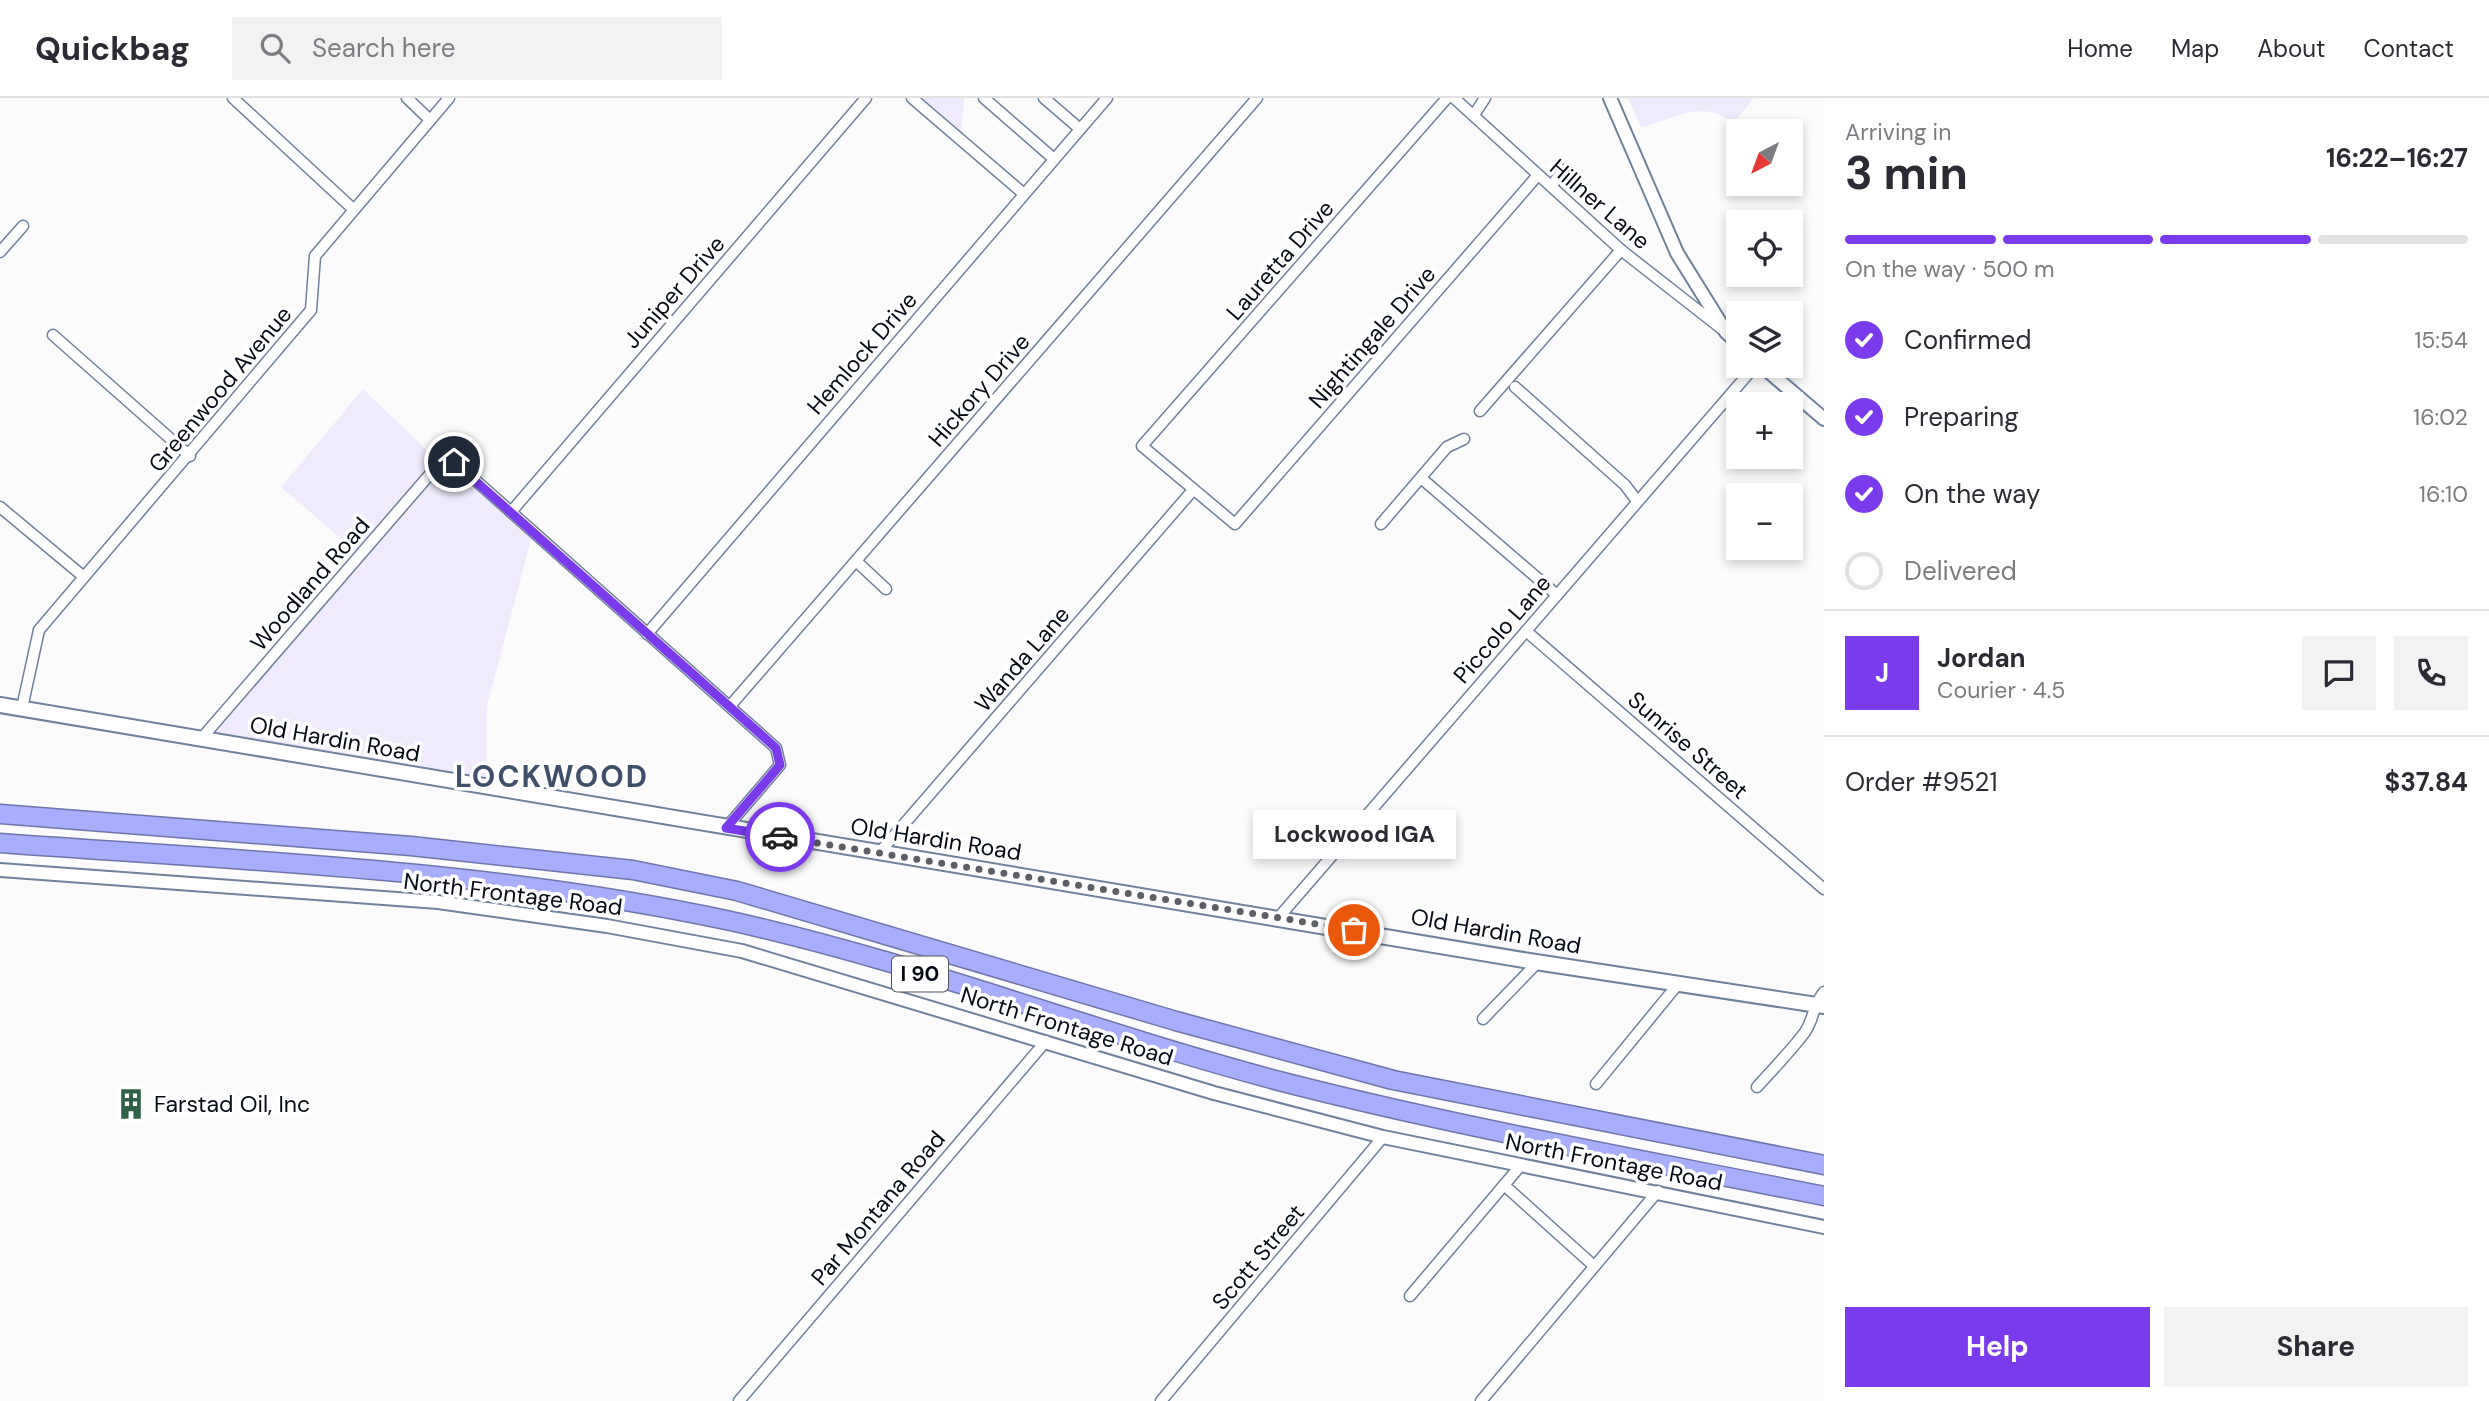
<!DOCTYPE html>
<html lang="en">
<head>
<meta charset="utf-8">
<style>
  body { margin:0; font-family:"DM Sans",sans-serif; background:#f2f2f3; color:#2b2b33; height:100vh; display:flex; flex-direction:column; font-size:26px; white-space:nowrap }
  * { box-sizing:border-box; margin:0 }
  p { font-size:23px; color:#7c7c81 }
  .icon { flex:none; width:38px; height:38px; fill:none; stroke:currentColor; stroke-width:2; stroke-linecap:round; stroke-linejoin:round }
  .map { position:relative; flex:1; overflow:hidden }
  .side { display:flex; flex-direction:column; background:#fff; width:665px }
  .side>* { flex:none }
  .needle { width:46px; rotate:221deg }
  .fabs { position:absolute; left:1726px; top:21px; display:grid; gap:14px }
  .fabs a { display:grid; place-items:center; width:77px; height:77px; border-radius:0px; background:#fff; box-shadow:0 4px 10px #0003; font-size:35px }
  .pin { position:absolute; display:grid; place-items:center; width:60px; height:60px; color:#fff; margin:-30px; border:4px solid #fff; border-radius:50%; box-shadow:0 2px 7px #0007 }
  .courier { position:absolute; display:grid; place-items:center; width:70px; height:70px; margin:-35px; border:5px solid #7c3aed; border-radius:50%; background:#fff; color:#222; box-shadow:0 2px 9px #0007 }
  .bubble { position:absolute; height:49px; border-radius:0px; background:#fff; box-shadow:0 4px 10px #0003; font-size:23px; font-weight:700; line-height:49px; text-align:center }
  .headline em { font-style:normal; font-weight:700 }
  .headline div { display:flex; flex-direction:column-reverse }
  .headline { display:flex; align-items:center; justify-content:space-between; height:119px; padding:0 21px }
  h1 { font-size:46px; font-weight:700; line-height:52px }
  .bar { display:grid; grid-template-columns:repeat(4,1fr); gap:10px 7px; align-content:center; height:84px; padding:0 21px }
  .bar i { height:9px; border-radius:5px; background:#e1e1e2 }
  .bar .active { background:#7c3aed }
  .bar p { grid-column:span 4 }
  .line { display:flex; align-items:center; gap:18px; padding:0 21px; border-top:2px solid #e1e1e2 }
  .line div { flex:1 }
  .round { display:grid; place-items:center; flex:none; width:74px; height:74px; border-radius:0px; background:#f2f2f3 }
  ol { padding:0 21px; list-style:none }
  li { display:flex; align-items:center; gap:21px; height:77px }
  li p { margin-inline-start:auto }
  li .icon { padding:7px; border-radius:50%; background:#7c3aed; color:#fff; stroke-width:4 }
  li:last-child { color:#7c7c81 }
  li i { width:38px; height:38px; border:4px solid #e1e1e2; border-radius:50% }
  .cta { display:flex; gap:14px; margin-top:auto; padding:14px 21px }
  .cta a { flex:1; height:80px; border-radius:0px; background:#7c3aed; color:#fff; font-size:28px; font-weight:700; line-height:80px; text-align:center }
  .cta a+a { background:#f2f2f3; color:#2b2b33 }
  header { display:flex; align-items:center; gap:42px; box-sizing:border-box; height:98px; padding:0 35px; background:#fff; border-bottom:2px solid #e1e1e2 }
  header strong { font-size:33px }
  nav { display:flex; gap:38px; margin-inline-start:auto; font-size:24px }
  .search { width:490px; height:63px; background:#f2f2f3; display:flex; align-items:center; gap:18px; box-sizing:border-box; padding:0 24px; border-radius:0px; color:#7c7c81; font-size:26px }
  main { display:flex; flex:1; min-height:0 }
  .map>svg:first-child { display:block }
  .green { fill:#f0ebfc }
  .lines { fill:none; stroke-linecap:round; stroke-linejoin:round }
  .minor-casing { stroke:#70819c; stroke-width:13 }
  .tertiary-casing { stroke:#70819c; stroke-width:16 }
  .secondary-casing { stroke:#70819c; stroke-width:18 }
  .motorway-casing { stroke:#6f75ac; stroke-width:21 }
  .minor { stroke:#fff; stroke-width:10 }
  .tertiary { stroke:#fff; stroke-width:12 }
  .secondary { stroke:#fff; stroke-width:14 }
  .motorway { stroke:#a8aefd; stroke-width:18 }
  .done { stroke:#5c6066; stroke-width:7; stroke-dasharray:0 12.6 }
  .route { stroke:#7c3aed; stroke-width:9 }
  .labels { text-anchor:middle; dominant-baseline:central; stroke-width:7; stroke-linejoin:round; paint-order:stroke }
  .shield { fill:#fff; stroke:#51555c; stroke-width:2 }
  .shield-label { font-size:21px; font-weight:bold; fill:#060c16 }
  .street-label { font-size:23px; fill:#060c16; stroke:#fff }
  .poi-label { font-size:23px; fill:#060c16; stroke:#fff; text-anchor:start }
  .district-label { font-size:30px; font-weight:bold; letter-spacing:2px; fill:#404f69; stroke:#fff }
</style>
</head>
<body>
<header>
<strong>Quickbag</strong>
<div class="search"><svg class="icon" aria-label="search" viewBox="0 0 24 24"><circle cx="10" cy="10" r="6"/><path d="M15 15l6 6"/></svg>Search here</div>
<nav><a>Home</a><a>Map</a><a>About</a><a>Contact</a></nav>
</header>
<main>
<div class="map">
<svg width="1824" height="1303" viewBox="0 0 1824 1303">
  <rect width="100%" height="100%" fill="#fbfbfb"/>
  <g class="green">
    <path d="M913 0H964L961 42Z"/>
    <path d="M1628 0H1754L1733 25C1702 0 1675 22 1641 29Z"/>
    <path d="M363 291 442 367 455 364 533 434 487 608 486 689 202 641 360 457 281 389Z"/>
  </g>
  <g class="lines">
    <defs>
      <g id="minor">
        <path d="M233 0 353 111"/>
        <path d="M407 0 430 22"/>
        <path d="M912 0 1024 96"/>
        <path d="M984 0 1054 61"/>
        <path d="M1044 0 1080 31"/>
        <path d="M1447 0 1142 348 1235 426 1538 77"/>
        <path d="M1454 0 1621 152 1722 231"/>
        <path d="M1474 17 1485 0"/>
        <path d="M1551 88 1564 72"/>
        <path d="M0 154 23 128"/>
        <path d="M53 237 190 358"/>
        <path d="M1515 289 1625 387 1637 403"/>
        <path d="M1480 313 1621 152"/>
        <path d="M1421 380 1557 497"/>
        <path d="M0 409 84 479"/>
        <path d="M511 414 866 0"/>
        <path d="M1381 426 1447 349 1464 341"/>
        <path d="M856 463 886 491"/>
        <path d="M1526 533 1824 791"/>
        <path d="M647 536 1107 0"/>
        <path d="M730 608 1257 0"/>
        <path d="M22 610 39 532 311 212 315 158 449 0"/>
        <path d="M201 641 431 375 455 364 776 650 780 667 726 730"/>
        <path d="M879 755 1193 392"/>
        <path d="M1279 819 1755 268"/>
        <path d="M1483 921 1538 864"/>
        <path d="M1596 986 1678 886"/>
        <path d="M1757 989C1773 971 1791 953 1805 934 1815 919 1812 908 1824 894"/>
        <path d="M1504 1087 1594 1168"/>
        <path d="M1410 1198 1521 1067"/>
        <path d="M739 1303 1046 943"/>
        <path d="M1161 1303 1383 1039"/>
        <path d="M1481 1303 1658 1093"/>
      </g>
      <g id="tertiary">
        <path d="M1610 0 1677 155 1726 234 1738 245"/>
        <path d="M1762 268 1824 321"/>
        <path d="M0 772 438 804 607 828 742 853 1214 995 1383 1039 1824 1129"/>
      </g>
      <path id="secondary" d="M0 607 1529 863 1824 908"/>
      <g id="motorway">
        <path d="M0 716 411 748 633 772 737 793 1176 923 1393 982 1824 1067"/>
        <path d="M0 745C242 763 488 771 726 822 915 863 1096 935 1283 984 1462 1030 1644 1062 1824 1098"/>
      </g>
    </defs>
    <use href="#minor" class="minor-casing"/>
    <use href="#tertiary" class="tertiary-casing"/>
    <use href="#secondary" class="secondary-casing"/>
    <use href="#motorway" class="motorway-casing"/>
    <use href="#minor" class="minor"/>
    <use href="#tertiary" class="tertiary"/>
    <use href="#secondary" class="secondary"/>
    <use href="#motorway" class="motorway"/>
  </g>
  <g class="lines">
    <path class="done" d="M780 739 1354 832"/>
    <path class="route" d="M454 364 776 650 780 667 726 730 780 739"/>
  </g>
  <defs>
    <symbol id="building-bare" viewBox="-9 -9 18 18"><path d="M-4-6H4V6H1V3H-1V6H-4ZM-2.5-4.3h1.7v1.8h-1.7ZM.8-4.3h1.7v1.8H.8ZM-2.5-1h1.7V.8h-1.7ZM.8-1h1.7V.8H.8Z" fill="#2d6247" stroke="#fff" stroke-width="2.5" paint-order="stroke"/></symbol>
  </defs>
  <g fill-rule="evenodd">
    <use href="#building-bare" x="109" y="984" width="44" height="44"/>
  </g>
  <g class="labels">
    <rect class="shield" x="892" y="858.5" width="56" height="35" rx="5"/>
    <g class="shield-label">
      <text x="920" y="876">I 90</text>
    </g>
    <g class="street-label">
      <text transform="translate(1600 106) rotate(41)">Hillner Lane</text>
      <text transform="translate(1280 162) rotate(-49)">Lauretta Drive</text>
      <text transform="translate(674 194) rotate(-49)">Juniper Drive</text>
      <text transform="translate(1372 239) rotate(-49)">Nightingale Drive</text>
      <text transform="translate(862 255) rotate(-49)">Hemlock Drive</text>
      <text transform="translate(220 291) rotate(-50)">Greenwood Avenue</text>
      <text transform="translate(979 292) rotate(-49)">Hickory Drive</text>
      <text transform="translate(310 486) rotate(-49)">Woodland Road</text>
      <text transform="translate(1502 531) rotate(-49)">Piccolo Lane</text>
      <text transform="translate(1022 561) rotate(-49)">Wanda Lane</text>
      <text transform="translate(335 641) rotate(10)">Old Hardin Road</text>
      <text transform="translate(1688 647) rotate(41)">Sunrise Street</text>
      <text transform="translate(936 741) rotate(9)">Old Hardin Road</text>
      <text transform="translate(513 796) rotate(7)">North Frontage Road</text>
      <text transform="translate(1496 833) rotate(10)">Old Hardin Road</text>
      <text transform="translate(1067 928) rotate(17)">North Frontage Road</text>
      <text transform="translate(1614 1064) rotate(11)">North Frontage Road</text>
      <text transform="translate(878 1110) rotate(-50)">Par Montana Road</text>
      <text transform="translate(1258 1159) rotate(-50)">Scott Street</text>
    </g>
    <g class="poi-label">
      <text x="154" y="1006">Farstad Oil, Inc</text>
    </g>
    <g class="district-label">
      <text x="552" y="678">LOCKWOOD</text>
    </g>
  </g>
</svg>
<div class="fabs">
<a><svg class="needle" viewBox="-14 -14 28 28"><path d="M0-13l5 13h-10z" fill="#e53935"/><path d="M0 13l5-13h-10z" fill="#7c7c81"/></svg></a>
<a><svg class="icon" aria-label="locate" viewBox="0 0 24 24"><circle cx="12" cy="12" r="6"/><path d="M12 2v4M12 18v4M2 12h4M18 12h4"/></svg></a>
<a><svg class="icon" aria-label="layers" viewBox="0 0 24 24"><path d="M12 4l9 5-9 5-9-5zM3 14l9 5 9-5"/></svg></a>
<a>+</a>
<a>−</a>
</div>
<div class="pin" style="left:1354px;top:832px;background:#ea580c"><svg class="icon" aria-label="bag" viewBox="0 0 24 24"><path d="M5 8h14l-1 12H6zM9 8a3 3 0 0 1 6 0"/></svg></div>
<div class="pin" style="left:454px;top:364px;background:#1f2937"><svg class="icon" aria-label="home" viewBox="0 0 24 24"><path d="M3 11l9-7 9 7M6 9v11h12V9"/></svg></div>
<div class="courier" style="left:780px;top:739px"><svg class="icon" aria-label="car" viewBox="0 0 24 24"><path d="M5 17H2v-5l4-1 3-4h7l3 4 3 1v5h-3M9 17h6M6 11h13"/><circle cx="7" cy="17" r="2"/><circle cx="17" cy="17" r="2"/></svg></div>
<div class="bubble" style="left:1253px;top:712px;width:203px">Lockwood IGA</div>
</div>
<section class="side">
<div class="headline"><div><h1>3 min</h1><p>Arriving in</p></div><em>16:22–16:27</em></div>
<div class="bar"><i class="active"></i><i class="active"></i><i class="active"></i><i></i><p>On the way · 500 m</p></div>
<ol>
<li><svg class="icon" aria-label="check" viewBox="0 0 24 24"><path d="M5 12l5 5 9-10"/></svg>Confirmed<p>15:54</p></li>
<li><svg class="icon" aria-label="check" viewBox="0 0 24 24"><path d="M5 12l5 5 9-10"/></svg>Preparing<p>16:02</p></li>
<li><svg class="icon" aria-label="check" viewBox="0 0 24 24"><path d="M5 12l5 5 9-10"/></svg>On the way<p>16:10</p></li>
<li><i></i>Delivered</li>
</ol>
<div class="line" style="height:126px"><b class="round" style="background:#7c3aed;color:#fff">J</b><div><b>Jordan</b><p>Courier · 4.5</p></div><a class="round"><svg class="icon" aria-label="chat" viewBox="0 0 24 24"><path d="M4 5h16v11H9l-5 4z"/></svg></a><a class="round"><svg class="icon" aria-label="phone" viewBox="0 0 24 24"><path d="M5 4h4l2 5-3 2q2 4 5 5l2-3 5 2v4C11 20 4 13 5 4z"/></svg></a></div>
<div class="line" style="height:91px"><div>Order #9521</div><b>$37.84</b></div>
<div class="cta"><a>Help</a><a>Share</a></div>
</section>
</main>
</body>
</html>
